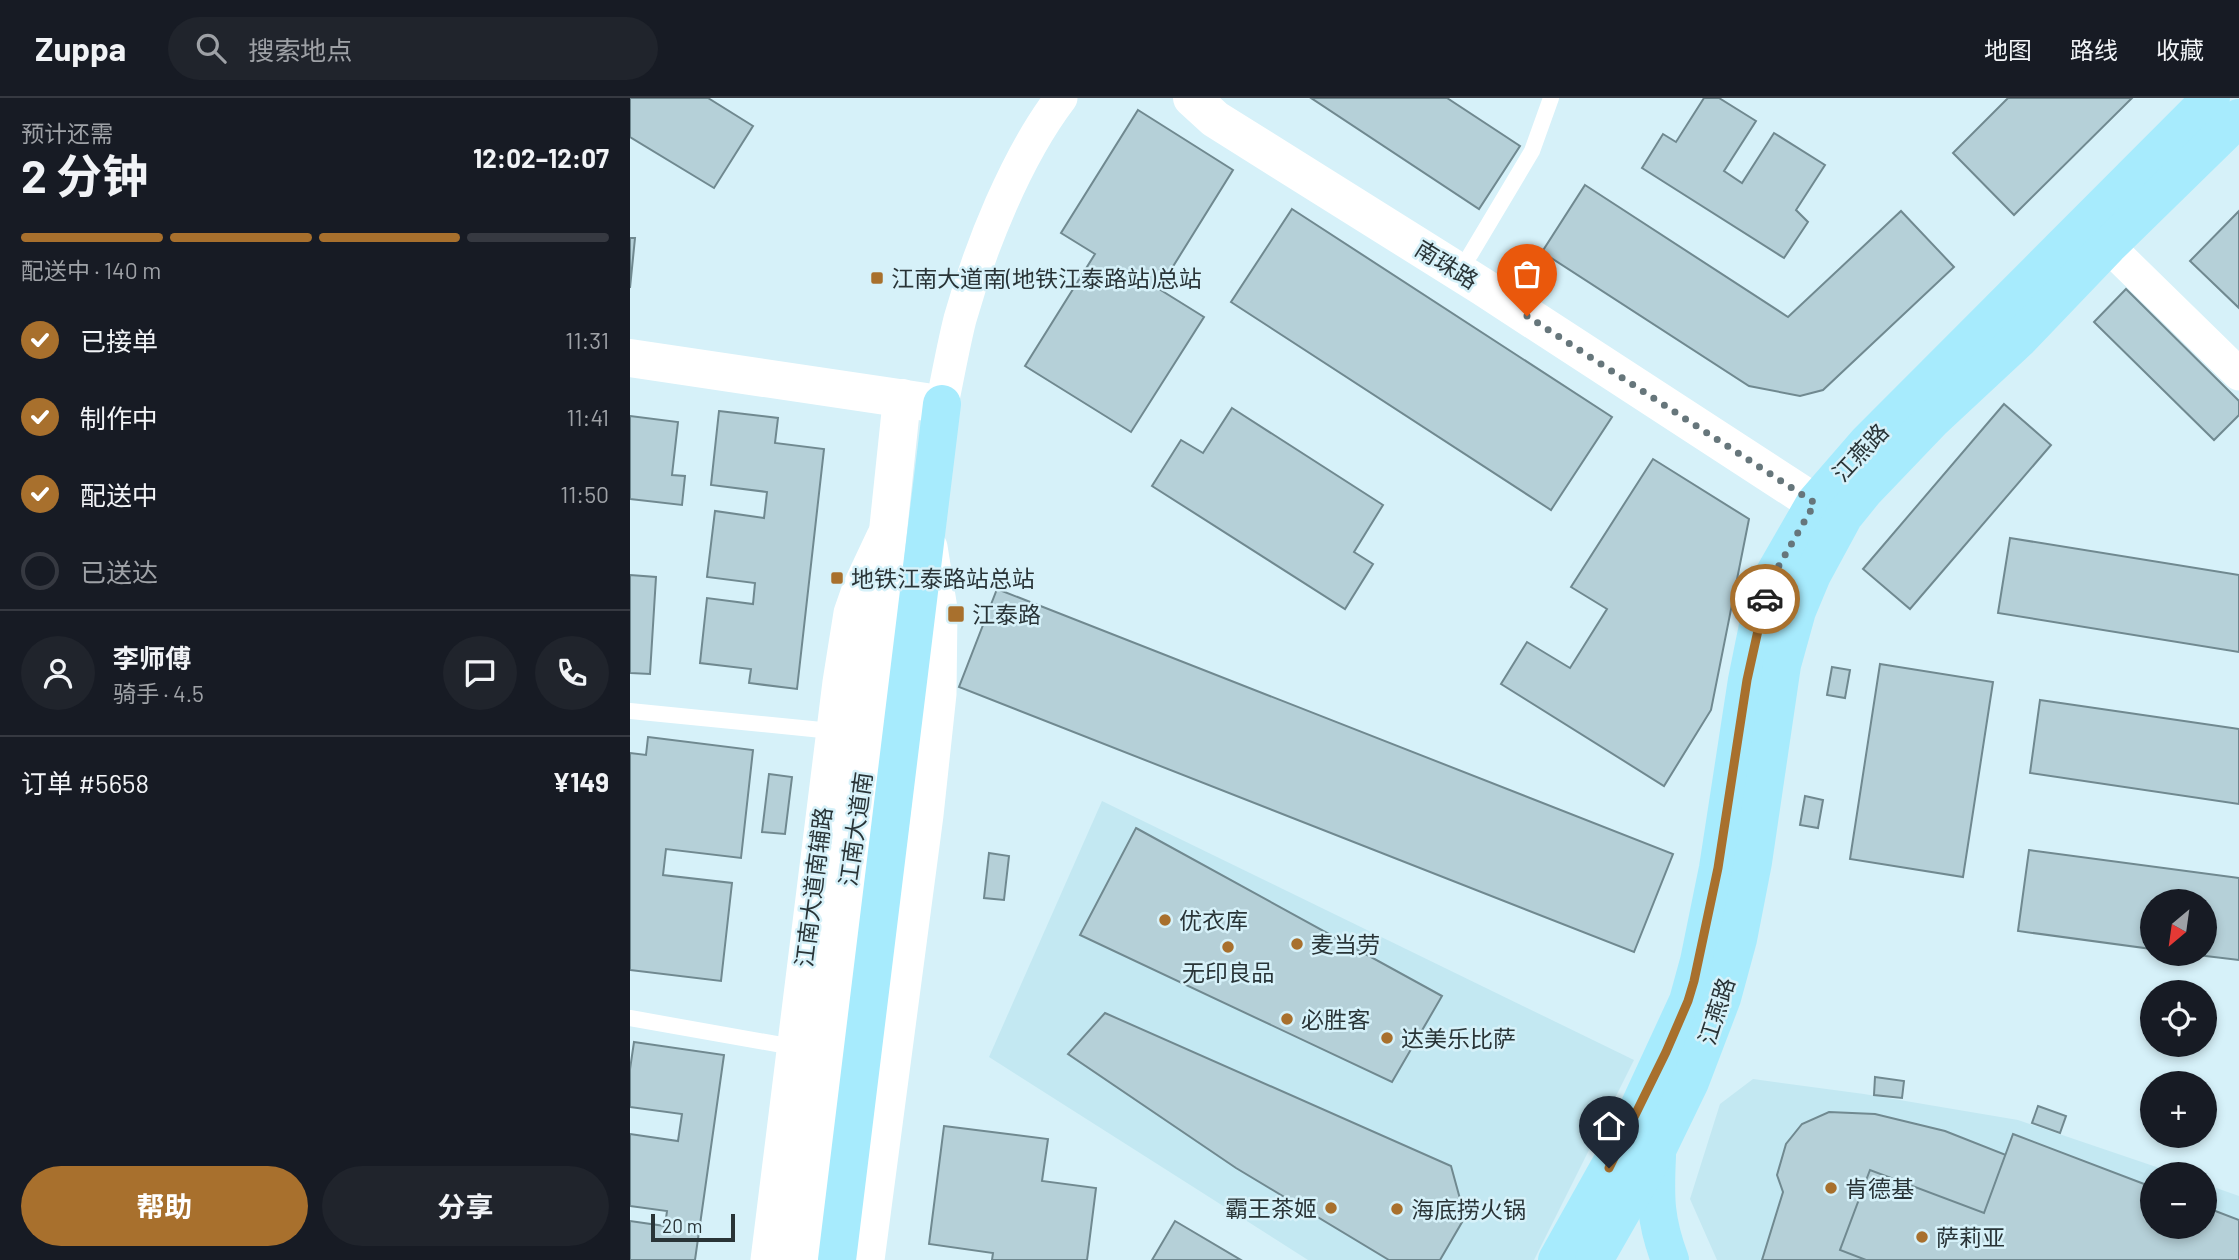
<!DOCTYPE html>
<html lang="zh">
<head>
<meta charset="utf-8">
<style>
  body { margin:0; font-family:Barlow,"Noto Sans SC",sans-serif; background:#20242c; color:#f1f3f6; height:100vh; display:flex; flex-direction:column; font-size:26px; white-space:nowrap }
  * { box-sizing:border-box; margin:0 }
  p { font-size:23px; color:#9ea1a6 }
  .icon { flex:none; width:38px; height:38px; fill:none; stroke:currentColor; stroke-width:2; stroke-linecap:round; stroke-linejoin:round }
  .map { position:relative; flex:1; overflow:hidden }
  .side { display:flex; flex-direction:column; background:#171b24; width:630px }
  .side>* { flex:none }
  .needle { width:46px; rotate:209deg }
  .controls { position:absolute; left:1510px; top:791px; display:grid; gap:14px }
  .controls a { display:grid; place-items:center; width:77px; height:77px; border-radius:50%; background:#171b24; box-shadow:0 4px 10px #0003; font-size:35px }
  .scale { position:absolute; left:21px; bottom:18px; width:84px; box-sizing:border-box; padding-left:7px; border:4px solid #293437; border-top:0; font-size:19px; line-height:24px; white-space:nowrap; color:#293437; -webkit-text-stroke:5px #d6f1f9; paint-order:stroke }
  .pin { position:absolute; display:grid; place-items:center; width:60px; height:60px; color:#fff; margin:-72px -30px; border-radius:50% 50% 50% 0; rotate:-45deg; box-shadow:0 0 7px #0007 }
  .pin .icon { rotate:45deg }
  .courier { position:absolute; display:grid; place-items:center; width:70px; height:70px; margin:-35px; border:5px solid #a8702d; border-radius:50%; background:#fff; color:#222; box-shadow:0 2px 9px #0007 }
  .overview em { font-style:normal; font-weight:700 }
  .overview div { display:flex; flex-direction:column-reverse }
  .overview { display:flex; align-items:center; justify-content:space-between; height:119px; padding:0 21px }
  h1 { font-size:46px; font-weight:700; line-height:52px }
  .bar { display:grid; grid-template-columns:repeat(4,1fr); gap:10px 7px; align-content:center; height:84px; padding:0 21px }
  .bar i { height:9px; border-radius:5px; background:#363941 }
  .bar .current { background:#a8702d }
  .bar p { grid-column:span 4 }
  .line { display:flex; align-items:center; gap:18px; padding:0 21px; border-top:2px solid #363941 }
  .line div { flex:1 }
  .round { display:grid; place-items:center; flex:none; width:74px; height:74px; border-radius:37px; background:#20242c }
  ol { padding:0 21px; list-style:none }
  li { display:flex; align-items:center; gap:21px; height:77px }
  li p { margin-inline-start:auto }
  li .icon { padding:7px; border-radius:50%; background:#a8702d; color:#fff; stroke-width:4 }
  li:last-child { color:#9ea1a6 }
  li i { width:38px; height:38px; border:4px solid #363941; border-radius:50% }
  .cta { display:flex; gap:14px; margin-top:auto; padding:14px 21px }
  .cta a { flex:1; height:80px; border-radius:42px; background:#a8702d; color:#fff; font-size:28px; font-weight:700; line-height:80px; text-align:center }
  .cta a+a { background:#20242c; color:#f1f3f6 }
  header { display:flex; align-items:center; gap:42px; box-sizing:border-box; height:98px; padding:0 35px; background:#171b24; border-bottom:2px solid #363941 }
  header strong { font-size:33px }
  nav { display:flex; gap:38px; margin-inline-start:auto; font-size:24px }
  .search { width:490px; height:63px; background:#20242c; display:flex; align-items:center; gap:18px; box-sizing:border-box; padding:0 24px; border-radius:38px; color:#9ea1a6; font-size:26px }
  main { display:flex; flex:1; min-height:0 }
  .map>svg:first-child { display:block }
  .built { fill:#c3e8f2 }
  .building { fill:#b5d0d8; stroke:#708990; stroke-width:2 }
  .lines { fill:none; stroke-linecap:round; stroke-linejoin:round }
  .service { stroke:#fff; stroke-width:16 }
  .minor { stroke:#fff; stroke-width:33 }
  .tertiary { stroke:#fff; stroke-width:38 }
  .primary { stroke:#a7ebfd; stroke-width:38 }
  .done { stroke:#66767b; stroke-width:7; stroke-dasharray:0 12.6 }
  .route { stroke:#a8702d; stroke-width:9 }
  .poi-dot { fill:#a8702d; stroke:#d6f1f9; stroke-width:2.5 }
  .labels { text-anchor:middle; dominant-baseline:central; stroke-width:5; stroke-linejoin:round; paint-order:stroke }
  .street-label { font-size:23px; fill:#293437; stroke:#d6f1f9 }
  .poi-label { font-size:23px; fill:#293437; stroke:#d6f1f9; text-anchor:start }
</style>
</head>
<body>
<header>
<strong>Zuppa</strong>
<div class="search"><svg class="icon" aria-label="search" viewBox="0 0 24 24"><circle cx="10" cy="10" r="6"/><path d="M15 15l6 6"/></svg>搜索地点</div>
<nav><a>地图</a><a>路线</a><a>收藏</a></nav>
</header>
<main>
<section class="side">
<div class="overview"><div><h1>2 分钟</h1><p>预计还需</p></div><em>12:02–12:07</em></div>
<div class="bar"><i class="current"></i><i class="current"></i><i class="current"></i><i></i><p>配送中 · 140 m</p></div>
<ol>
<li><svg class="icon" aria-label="check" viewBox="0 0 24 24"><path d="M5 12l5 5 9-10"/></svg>已接单<p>11:31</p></li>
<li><svg class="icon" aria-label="check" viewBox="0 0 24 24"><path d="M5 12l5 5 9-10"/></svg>制作中<p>11:41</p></li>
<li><svg class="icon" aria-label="check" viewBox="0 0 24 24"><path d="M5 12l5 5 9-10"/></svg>配送中<p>11:50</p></li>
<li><i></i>已送达</li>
</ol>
<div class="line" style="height:126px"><a class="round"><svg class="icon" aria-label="person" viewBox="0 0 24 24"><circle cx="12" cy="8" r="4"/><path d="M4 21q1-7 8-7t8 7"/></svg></a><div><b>李师傅</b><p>骑手 · 4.5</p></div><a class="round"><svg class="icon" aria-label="chat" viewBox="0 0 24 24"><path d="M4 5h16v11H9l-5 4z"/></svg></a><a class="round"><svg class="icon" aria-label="phone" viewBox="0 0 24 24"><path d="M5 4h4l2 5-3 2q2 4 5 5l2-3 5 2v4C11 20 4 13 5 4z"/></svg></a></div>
<div class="line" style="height:91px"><div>订单 #5658</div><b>¥149</b></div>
<div class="cta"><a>帮助</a><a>分享</a></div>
</section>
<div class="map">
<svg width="1609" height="1162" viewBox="0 0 1609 1162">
  <rect width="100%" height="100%" fill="#d6f1f9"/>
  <g class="built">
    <path d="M472 703 1004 962 904 1162H678L359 959Z"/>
    <path d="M1123 981 1234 996 1388 1022 1547 1076H1522V1129H1575V1086L1609 1098V1162H1087L1060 1101 1090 1006Z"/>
  </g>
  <g class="building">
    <path d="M0 0H78L123 28 84 90 0 39Z"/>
    <path d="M681 0H817L890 48 849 111Z"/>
    <path d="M1074 0H1089L1126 23 1094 73 1112 85 1144 35 1195 67 1166 112 1178 124 1154 160 1012 70 1033 36 1046 44Z"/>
    <path d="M1378 0H1502L1384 117 1323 55Z"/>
    <path d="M508 12 603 72 529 191 574 219 501 334 395 268 465 156 431 135Z"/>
    <path d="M955 87 1158 219 1271 113 1324 169 1193 292 1170 298 1119 288 912 154Z"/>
    <path d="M662 111 982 319 921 412 601 204Z"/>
    <path d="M1609 113V210L1560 163Z"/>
    <path d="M0 140H5L0 190Z"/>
    <path d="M1496 191 1609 303V317L1584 342 1464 224Z"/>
    <path d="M1374 306 1421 347 1280 511 1233 471Z"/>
    <path d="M602 310 753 407 724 454 743 466 715 511 522 388 551 342 573 355Z"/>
    <path d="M89 313 148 320 145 345 194 351 167 591 119 585 121 571 70 565 77 500 123 506 125 485 77 479 85 413 134 420 137 394 81 387Z"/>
    <path d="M0 318 48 324 42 377 55 378 52 407 0 401Z"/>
    <path d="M1023 361 1119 421 1081 612 1034 688 871 586 897 544 940 570 977 511 941 489Z"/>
    <path d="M1380 440 1609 477V554L1368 515Z"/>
    <path d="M0 477 26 479 20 576 0 575Z"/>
    <path d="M367 491 1043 756 1004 854 329 589Z"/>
    <path d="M1250 566 1363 584 1333 779 1220 761Z"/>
    <path d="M1202 569 1220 572 1215 600 1197 597Z"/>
    <path d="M1410 602 1609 631V706L1400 675Z"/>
    <path d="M18 639 123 652 111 760 36 751 33 777 102 785 91 883 0 872V655L16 657Z"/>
    <path d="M139 676 162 679 155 736 132 734Z"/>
    <path d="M1175 698 1193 702 1188 730 1170 727Z"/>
    <path d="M506 730 812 898 762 984 450 837Z"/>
    <path d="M1399 752 1609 780V862L1559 856H1575V803H1522V851L1388 833Z"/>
    <path d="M359 755 379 758 374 802 354 800Z"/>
    <path d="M475 915 821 1068 835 1119 810 1162H759L606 1070 438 956Z"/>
    <path d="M4 944 94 957 65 1162H0V1123L35 1128 37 1113 0 1108V1036L48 1043 52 1016 0 1009V971Z"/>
    <path d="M1245 979 1274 983 1272 1000 1244 997Z"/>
    <path d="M1408 1008 1436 1018 1430 1035 1402 1025Z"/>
    <path d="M1199 1014 1245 1016 1315 1033 1376 1057 1338 1162H1132L1153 1094 1147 1077 1156 1046 1172 1026Z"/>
    <path d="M314 1028 418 1041 412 1083 466 1090 457 1162H362L363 1155 299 1146Z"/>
    <path d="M1383 1036 1522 1089V1129H1575V1109L1609 1122V1162H1236L1210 1152 1240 1072 1354 1115Z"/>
    <path d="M545 1123 611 1162H522Z"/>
  </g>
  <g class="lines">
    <g class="service">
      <path d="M840 157 902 53 921 0"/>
      <path d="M0 613 202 633"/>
      <path d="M0 920 163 949"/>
    </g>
    <g class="minor">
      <path d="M1478 148 1609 276"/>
      <path d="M312 306C318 278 323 249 330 221 350 150 386 59 431 0"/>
      <path d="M137 1162 209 584 220 515 229 489 253 438"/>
      <path d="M238 1162 297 717 310 596 311 511 301 449"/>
    </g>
    <g class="tertiary">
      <path d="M562 0 585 21 853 189 1185 405 1214 418"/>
      <path d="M0 260 296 304"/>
      <path d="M171 1162 236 642 272 300"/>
    </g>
    <g class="primary">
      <path d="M1027 1058C1025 1100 1025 1122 1040 1162"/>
      <path d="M207 1162 312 306"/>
      <path d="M927 1162 991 1048 1058 903 1069 863 1088 770 1117 582 1131 513 1143 478 1185 405 1237 345 1581 0"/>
      <path d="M964 1162 1028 1050 1060 984 1092 900 1108 841 1123 764 1152 567 1167 513 1182 477 1214 418 1235 392 1302 322 1389 241 1478 148 1609 20"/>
    </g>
  </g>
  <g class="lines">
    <path class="done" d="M897 218 1185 405 1143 478 1135 501"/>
    <path class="route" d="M979 1070 1036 954 1058 903 1064 883 1088 770 1117 582 1135 501"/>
  </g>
  <g class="poi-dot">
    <rect x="240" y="173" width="14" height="14" rx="3.5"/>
    <rect x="200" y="473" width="14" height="14" rx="3.5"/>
    <rect x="317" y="507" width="18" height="18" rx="3.5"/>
    <circle cx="535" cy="822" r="7"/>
    <circle cx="667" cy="846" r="7"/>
    <circle cx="598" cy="849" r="7"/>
    <circle cx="657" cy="921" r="7"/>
    <circle cx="757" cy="940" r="7"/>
    <circle cx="1201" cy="1090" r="7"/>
    <circle cx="701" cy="1110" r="7"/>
    <circle cx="767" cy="1111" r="7"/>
    <circle cx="1292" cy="1139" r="7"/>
  </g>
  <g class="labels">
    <g class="street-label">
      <text transform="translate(817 166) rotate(32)">南珠路</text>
      <text transform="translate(1230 354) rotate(-47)">江燕路</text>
      <text transform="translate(225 731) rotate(-82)">江南大道南</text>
      <text transform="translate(183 789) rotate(-83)">江南大道南辅路</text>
      <text transform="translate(1086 913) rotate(-72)">江燕路</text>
    </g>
    <g class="poi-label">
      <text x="261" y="180">江南大道南(地铁江泰路站)总站</text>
      <text x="221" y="480">地铁江泰路站总站</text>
      <text x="342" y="516">江泰路</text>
      <text x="549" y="822">优衣库</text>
      <text x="681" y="846">麦当劳</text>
      <text x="598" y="874" text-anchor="middle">无印良品</text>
      <text x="671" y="921">必胜客</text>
      <text x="771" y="940">达美乐比萨</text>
      <text x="1215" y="1090">肯德基</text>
      <text x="687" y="1110" text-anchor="end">霸王茶姬</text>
      <text x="781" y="1111">海底捞火锅</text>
      <text x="1306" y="1139">萨莉亚</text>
    </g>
  </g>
</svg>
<div class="controls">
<a><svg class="needle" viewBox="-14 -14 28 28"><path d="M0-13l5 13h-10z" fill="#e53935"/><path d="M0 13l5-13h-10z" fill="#9ea1a6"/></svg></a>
<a><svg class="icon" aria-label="locate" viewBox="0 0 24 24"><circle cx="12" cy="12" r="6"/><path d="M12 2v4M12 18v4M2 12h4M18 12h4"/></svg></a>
<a>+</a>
<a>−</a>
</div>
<div class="scale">20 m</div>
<div class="pin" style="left:897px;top:218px;background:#ea580c"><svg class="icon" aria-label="bag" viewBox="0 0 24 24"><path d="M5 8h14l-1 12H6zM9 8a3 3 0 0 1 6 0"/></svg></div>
<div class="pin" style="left:979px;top:1070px;background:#1f2937"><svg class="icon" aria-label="home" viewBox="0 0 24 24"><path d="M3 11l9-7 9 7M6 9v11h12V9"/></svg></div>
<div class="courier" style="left:1135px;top:501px"><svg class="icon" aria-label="car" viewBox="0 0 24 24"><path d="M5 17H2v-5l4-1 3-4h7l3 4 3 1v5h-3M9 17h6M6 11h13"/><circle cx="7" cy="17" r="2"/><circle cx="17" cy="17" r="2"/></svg></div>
</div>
</main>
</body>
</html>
